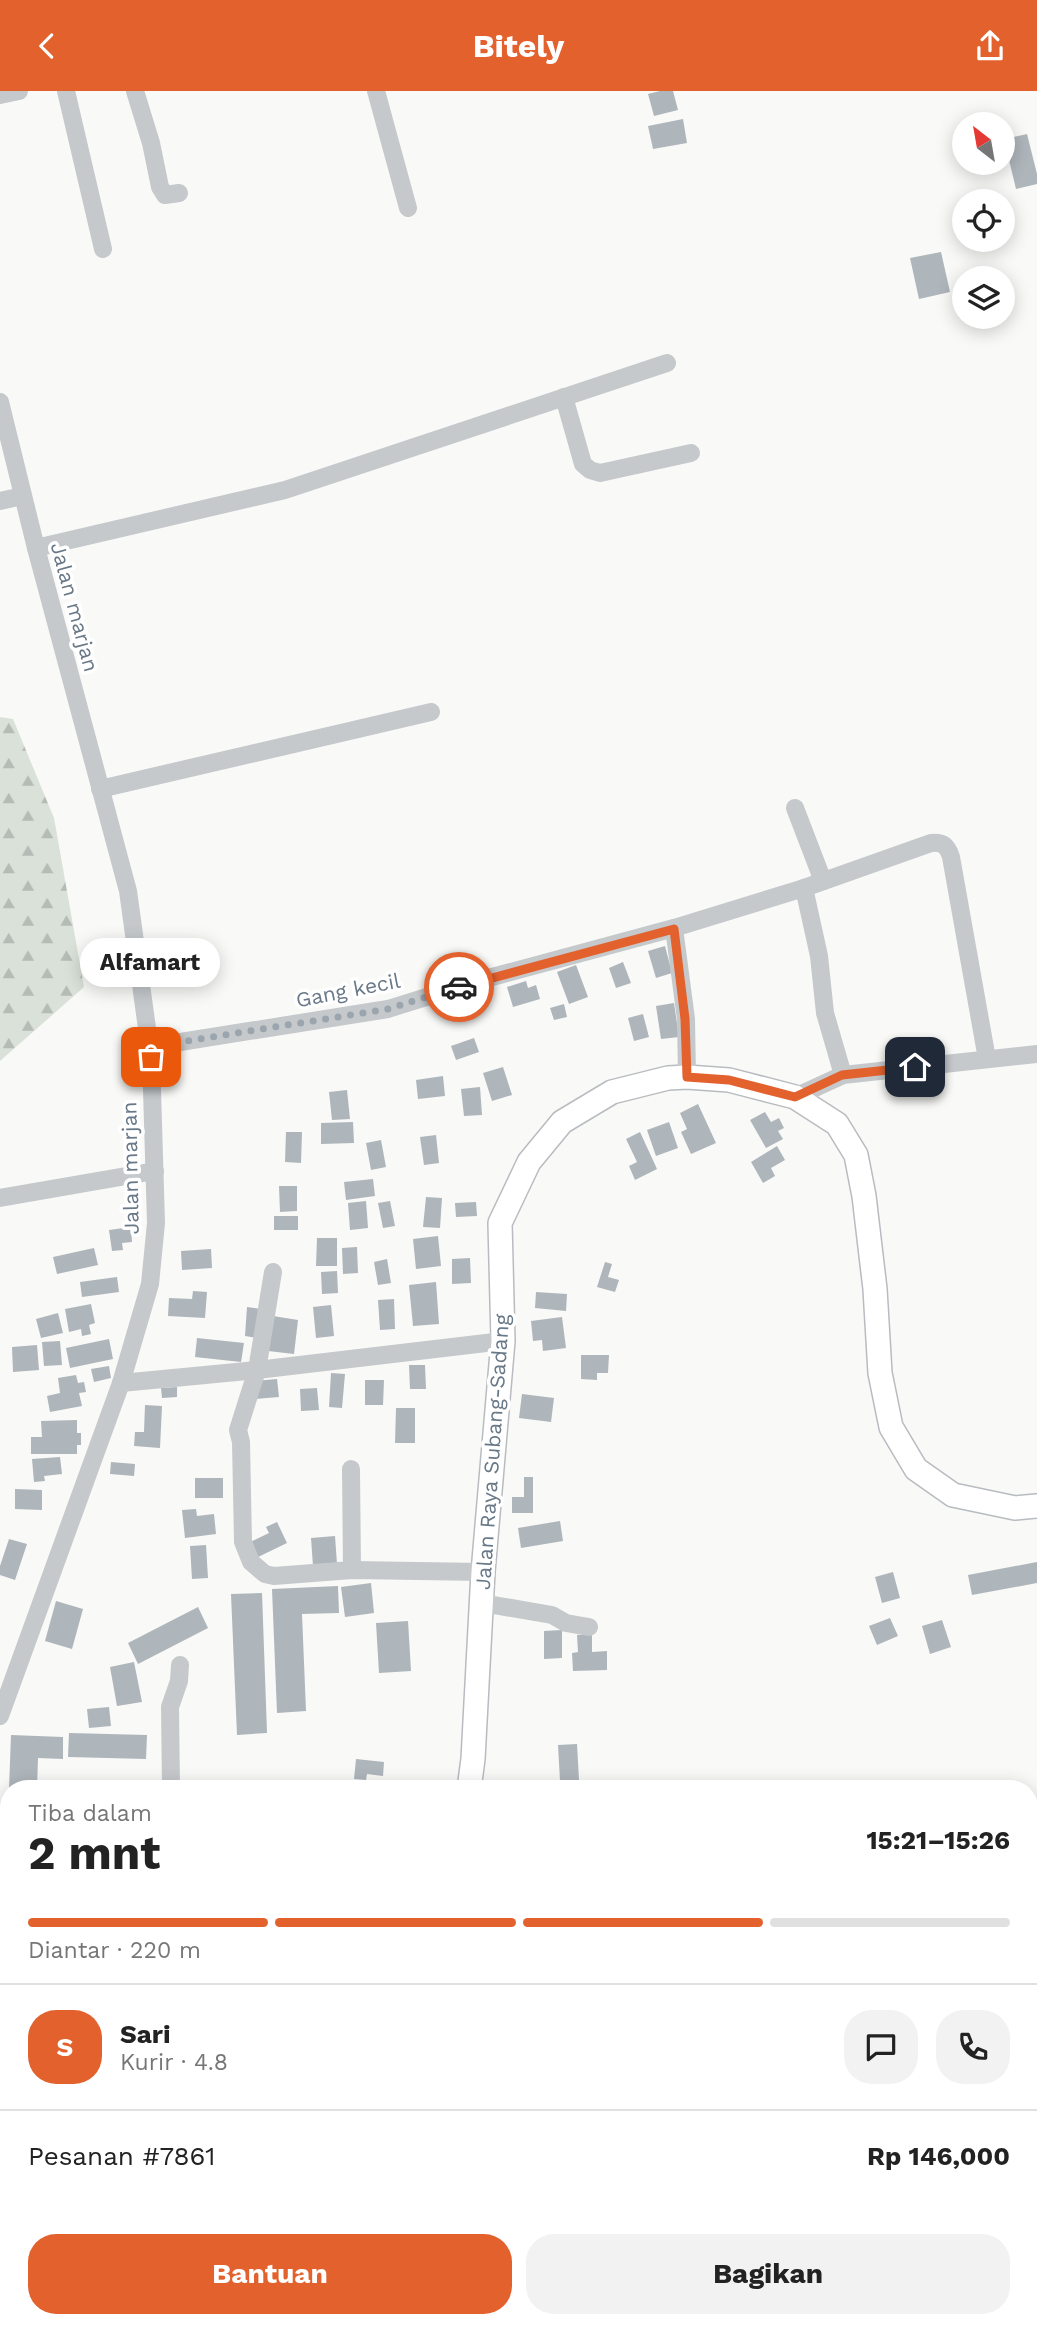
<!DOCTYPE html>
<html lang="id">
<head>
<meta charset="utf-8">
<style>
  body { margin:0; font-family:"Work Sans",sans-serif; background:#f2f2f2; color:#222; height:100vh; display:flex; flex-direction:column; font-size:26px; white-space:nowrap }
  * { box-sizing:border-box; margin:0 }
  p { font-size:23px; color:#767676 }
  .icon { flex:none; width:38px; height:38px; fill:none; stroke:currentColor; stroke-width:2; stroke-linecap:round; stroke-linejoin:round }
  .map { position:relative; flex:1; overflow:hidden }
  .side { position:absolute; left:0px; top:1689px; width:1038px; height:548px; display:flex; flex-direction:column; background:#fff; border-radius:28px 28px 0 0; box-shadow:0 4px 18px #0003 }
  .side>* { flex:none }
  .needle { width:46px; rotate:329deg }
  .fabs { position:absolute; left:952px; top:21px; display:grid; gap:14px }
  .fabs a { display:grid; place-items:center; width:63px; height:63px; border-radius:50%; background:#fff; box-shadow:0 4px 18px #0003; font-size:35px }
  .pin { position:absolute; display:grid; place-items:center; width:60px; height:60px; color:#fff; margin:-30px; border-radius:14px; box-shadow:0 4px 10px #0006 }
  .courier { position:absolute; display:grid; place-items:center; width:70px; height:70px; margin:-35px; border:5px solid #e3612d; border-radius:50%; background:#fff; color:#222; box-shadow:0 2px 9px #0007 }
  .bubble { position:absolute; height:49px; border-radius:24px; background:#fff; box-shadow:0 4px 18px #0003; font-size:23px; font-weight:700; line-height:49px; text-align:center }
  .overview em { font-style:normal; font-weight:700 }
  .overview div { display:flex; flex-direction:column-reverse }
  .overview { display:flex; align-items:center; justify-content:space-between; height:119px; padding:0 28px }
  h1 { font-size:46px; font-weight:700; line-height:52px }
  .bar { display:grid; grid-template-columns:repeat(4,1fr); gap:10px 7px; align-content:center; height:84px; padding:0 28px }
  .bar i { height:9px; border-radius:5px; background:#e0e0e0 }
  .bar .active { background:#e3612d }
  .bar p { grid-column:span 4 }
  .line { display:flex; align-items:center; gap:18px; padding:0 28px; border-top:2px solid #e0e0e0 }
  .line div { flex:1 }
  .round { display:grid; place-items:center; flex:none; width:74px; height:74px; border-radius:28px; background:#f2f2f2 }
  .cta { display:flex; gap:14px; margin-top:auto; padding:14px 28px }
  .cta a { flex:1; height:80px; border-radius:28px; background:#e3612d; color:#fff; font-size:28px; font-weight:700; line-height:80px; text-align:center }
  .cta a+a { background:#f2f2f2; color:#222 }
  header { display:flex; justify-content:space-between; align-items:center; height:91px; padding:0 28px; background:#e3612d; color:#fff; font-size:32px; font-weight:700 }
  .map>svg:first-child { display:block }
  .forest { fill:url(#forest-firs) }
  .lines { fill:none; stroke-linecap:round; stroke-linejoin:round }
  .river { stroke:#c0c9ce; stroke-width:33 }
  .building { fill:#aeb5bb }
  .major-casing { stroke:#b8bcc0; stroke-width:26 }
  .minor { stroke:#c5c9cc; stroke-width:18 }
  .major { stroke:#fff; stroke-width:23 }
  .done { stroke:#9ba5ae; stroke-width:7; stroke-dasharray:0 12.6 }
  .route { stroke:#e3612d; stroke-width:9 }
  .labels { text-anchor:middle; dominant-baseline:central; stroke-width:7; stroke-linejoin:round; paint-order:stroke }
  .street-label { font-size:21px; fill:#687887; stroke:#fff }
</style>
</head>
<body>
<header><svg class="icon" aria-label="back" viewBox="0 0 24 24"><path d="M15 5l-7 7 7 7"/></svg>Bitely<svg class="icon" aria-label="share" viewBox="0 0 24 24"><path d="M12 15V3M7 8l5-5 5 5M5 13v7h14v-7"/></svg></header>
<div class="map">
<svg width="1037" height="2236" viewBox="0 0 1037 2236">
  <defs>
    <pattern id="forest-firs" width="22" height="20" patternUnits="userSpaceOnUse" patternTransform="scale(1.75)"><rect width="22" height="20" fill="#dae1d8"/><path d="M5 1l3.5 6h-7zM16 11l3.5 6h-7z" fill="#b5bbb5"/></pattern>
  </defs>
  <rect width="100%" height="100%" fill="#f9f9f7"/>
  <g class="forest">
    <path d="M0 626 13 628 54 727 84 896 0 970Z"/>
    <path d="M1037 2141V2236H683L701 2228H1029V2142Z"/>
  </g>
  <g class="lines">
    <g class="river">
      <path d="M1029 2128 1037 2125"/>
      <path d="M653 2236 667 2228"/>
    </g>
  </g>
  <g class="building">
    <path d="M660 0H673L678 19 654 25 648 3Z"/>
    <path d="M683 28 687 52 653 58 648 35Z"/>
    <path d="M1027 43 1037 83V93L1016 98 1004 48Z"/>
    <path d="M941 161 950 201 919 208 910 167Z"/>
    <path d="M665 855 672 882 656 887 648 860Z"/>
    <path d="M623 871 631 892 616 897 609 877Z"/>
    <path d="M576 874 588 906 569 913 557 881Z"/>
    <path d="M526 890 528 897 536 894 540 908 513 916 507 896Z"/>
    <path d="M674 912 679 946 661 948 656 915Z"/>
    <path d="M564 913 567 926 554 929 550 917Z"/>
    <path d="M643 923 649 946 634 950 628 927Z"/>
    <path d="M474 947 479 961 456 969 451 955Z"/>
    <path d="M503 976 512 1004 492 1010 483 982Z"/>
    <path d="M443 985 445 1005 418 1008 416 989Z"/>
    <path d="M480 996 482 1024 464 1025 461 998Z"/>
    <path d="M347 999 350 1028 332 1029 329 1001Z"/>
    <path d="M698 1013 716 1052 691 1063 681 1041 687 1038 680 1022Z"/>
    <path d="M765 1021 771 1031 779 1027 784 1037 778 1040 783 1048 766 1057 750 1029Z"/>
    <path d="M353 1031 354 1052 321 1053V1032Z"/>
    <path d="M669 1031 678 1057 656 1065 647 1039Z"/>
    <path d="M286 1041H302L301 1072 285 1071Z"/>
    <path d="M640 1041 657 1078 635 1089 629 1075 637 1071 626 1048Z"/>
    <path d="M436 1044 439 1072 424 1074 420 1046Z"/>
    <path d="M381 1049 386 1076 371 1079 366 1052Z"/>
    <path d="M777 1055 785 1069 771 1077 775 1085 763 1092 751 1071Z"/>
    <path d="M373 1088 375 1105 346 1109 344 1091Z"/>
    <path d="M279 1095H297V1120L280 1121Z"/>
    <path d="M426 1106 442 1107 440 1137 423 1136Z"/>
    <path d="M366 1110 368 1137 350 1139 348 1112Z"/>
    <path d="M390 1110 395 1135 383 1137 378 1112Z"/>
    <path d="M476 1111 477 1125 456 1126 455 1112Z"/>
    <rect x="274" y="1125" width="24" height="14"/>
    <path d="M131 1136 132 1151 122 1152 123 1159 112 1160 109 1139Z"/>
    <path d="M438 1145 441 1175 416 1178 413 1148Z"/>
    <path d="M317 1147H337V1175H316Z"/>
    <path d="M357 1156 358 1182 343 1183 342 1157Z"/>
    <path d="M94 1157 98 1174 57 1183 53 1166Z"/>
    <path d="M211 1158 212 1177 182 1179 181 1160Z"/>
    <path d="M470 1167 471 1192 452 1193V1168Z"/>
    <path d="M387 1168 391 1192 378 1194 374 1171Z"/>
    <path d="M605 1171 612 1173 608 1186 619 1189 615 1201 597 1196Z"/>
    <path d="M337 1180 338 1202 322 1203 321 1181Z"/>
    <path d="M117 1186 119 1201 82 1206 80 1191Z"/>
    <path d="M436 1191 439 1233 413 1235 409 1194Z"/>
    <path d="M193 1200 207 1201 205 1227 168 1225 169 1207 192 1208Z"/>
    <path d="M536 1201 567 1203 566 1220 535 1217Z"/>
    <path d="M394 1208 395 1238 380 1239 378 1209Z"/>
    <path d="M91 1213 95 1232 89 1234 91 1243 82 1245 81 1238 69 1241 65 1218Z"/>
    <path d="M331 1214 334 1245 316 1247 313 1216Z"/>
    <path d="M247 1216 261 1218 258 1247 245 1245Z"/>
    <path d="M58 1222 63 1242 41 1247 36 1228Z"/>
    <path d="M273 1225 298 1229 294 1263 268 1260Z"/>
    <path d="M562 1226 566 1257 543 1260 542 1249 533 1250 531 1230Z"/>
    <path d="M197 1247 244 1252 241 1271 195 1266Z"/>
    <path d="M109 1248 113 1268 70 1277 66 1257Z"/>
    <path d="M60 1250 62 1274 44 1275 42 1251Z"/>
    <path d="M37 1254 39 1279 13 1281 12 1256Z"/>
    <path d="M581 1264H609L608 1282H597V1289L581 1288Z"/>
    <path d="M409 1274H425L426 1298H410Z"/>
    <path d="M109 1275 111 1287 94 1291 91 1278Z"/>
    <path d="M331 1282 345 1283 342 1317 329 1316Z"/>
    <path d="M76 1284 78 1292 84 1291 86 1301 79 1302 82 1315 50 1321 47 1305 60 1302 58 1287Z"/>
    <path d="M277 1288 279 1306 255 1308 254 1290Z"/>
    <path d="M365 1289H384L383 1314H365Z"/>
    <path d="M177 1296V1306L162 1307 161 1297Z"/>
    <path d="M317 1297 319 1319 301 1320 300 1298Z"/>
    <path d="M522 1303 554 1307 551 1331 519 1327Z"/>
    <path d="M145 1314 162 1315 160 1357 134 1355 135 1341H144Z"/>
    <path d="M396 1317H415V1352H395Z"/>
    <path d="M77 1329V1342H81V1354H77V1363H31V1346H42L41 1330Z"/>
    <path d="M60 1366 62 1383 44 1385 45 1390 34 1391 32 1368Z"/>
    <path d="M111 1371 135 1373 134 1385 110 1383Z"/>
    <path d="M524 1386H533V1422H512V1406H524Z"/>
    <rect x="195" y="1387" width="28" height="20"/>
    <path d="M15 1398 42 1399V1419L15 1418Z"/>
    <path d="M196 1418 197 1425 214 1423 216 1443 185 1447 182 1419Z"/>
    <path d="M560 1430 563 1450 521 1457 518 1437Z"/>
    <path d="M277 1431 287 1452 256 1467 248 1452 269 1442 266 1436Z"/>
    <path d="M335 1445 337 1473 313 1475 311 1447Z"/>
    <path d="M9 1448 27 1453 15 1489 0 1484V1475Z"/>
    <path d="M206 1454 208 1487 192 1488 190 1455Z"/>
    <path d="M1037 1471V1492L972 1504 968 1484Z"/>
    <path d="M893 1481 900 1507 882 1512 875 1486Z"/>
    <path d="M371 1492 374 1522 345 1526 341 1496Z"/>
    <path d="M338 1495 339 1522 302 1523 306 1620 277 1622 272 1498Z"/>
    <path d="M262 1502 267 1642 237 1644 231 1503Z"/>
    <path d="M56 1510 83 1518 72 1558 45 1550Z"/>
    <path d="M198 1516 208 1537 138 1573 128 1552Z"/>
    <path d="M890 1527 898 1545 877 1554 869 1535Z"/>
    <path d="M942 1529 951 1556 930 1563 922 1535Z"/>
    <path d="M408 1530 411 1580 379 1582 376 1532Z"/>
    <path d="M562 1539V1567L544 1568V1540Z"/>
    <path d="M592 1543V1561L607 1560V1579L573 1580 572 1562 578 1561 577 1544Z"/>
    <path d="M134 1571 142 1611 117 1615 110 1576Z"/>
    <path d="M109 1616 111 1635 89 1637 87 1618Z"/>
    <path d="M69 1642 147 1644 146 1668 68 1666Z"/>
    <path d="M11 1644 63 1646V1668L38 1667 37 1698H9Z"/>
    <path d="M577 1653 579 1689 560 1690 558 1654Z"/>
    <path d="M356 1668 384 1671 383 1685 367 1683 366 1689 354 1688Z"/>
    <path d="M1 1757H9V1779L0 1778Z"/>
    <path d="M9 1856V1874L0 1875V1857Z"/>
  </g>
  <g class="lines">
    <defs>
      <g id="major">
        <path d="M469 1698 473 1668 483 1481 503 1250 500 1132 529 1071 562 1031 612 1001 668 987 687 986 729 989 795 1006 837 1033 856 1064 864 1105 875 1198 880 1282 891 1336 916 1378 953 1404 1015 1417 1037 1415"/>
        <path d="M0 1820H9"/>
      </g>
    </defs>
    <use href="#major" class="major-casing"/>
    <g class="minor">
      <path d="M66 0 103 158"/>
      <path d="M135 0 151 52 160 96 165 104 179 102"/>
      <path d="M376 0 408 117"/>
      <path d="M0 4 19 0"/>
      <path d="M564 306 583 373 590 379 600 382 691 362"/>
      <path d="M0 311 36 457 128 800 151 966 156 1132 150 1193 121 1292 0 1625"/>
      <path d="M0 410 23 405"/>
      <path d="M36 457 285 399 667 272"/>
      <path d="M100 698 431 621"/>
      <path d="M795 717 823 790"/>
      <path d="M804 797 931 752C943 751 947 754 951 766L987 968"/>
      <path d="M149 956 388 918 481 889 674 837"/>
      <path d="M687 986 686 928 674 837 804 797 819 865 825 922 843 984"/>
      <path d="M795 1006 843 984 1037 963"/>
      <path d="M0 1107 155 1080"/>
      <path d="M273 1181 257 1279 238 1339 241 1351 243 1451 251 1471 265 1483 274 1485 352 1479 483 1481"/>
      <path d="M121 1292 257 1279 503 1250"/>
      <path d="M351 1378 352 1479"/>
      <path d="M482 1512 552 1524 566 1532 589 1536"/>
      <path d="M171 1698 170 1616 179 1590 180 1574"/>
      <path d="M159 2228V2236"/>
    </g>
    <use href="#major" class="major"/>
  </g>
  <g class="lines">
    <path class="done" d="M151 966 149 956 388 918 459 896"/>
    <path class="route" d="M459 896 674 838 685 928 687 986 729 989 795 1006 842 984 915 976"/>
  </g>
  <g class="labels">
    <g class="street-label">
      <text transform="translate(75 516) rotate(75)">Jalan marjan</text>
      <text transform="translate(348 899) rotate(-11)">Gang kecil</text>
      <text transform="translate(130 1077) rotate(-91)">Jalan marjan</text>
      <text transform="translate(492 1361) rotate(-86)">Jalan Raya Subang-Sadang</text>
    </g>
  </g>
</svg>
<div class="fabs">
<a><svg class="needle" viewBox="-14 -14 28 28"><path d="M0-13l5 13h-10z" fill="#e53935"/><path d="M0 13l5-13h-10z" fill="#767676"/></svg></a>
<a><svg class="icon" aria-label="locate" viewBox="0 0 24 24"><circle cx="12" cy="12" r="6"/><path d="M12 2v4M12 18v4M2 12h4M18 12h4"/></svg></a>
<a><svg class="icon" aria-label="layers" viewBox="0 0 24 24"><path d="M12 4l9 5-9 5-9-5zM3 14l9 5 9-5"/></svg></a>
</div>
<div class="pin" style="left:151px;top:966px;background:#ea580c"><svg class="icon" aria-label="bag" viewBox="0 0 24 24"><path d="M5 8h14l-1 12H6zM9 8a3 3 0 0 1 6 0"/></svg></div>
<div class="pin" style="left:915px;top:976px;background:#1f2937"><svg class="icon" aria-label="home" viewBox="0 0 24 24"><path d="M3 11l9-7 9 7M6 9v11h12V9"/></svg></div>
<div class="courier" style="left:459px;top:896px"><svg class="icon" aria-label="car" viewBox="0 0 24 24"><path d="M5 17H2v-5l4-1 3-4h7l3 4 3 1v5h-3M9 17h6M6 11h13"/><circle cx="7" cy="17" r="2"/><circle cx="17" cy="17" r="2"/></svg></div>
<div class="bubble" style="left:80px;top:847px;width:140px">Alfamart</div>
<section class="side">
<div class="overview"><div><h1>2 mnt</h1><p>Tiba dalam</p></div><em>15:21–15:26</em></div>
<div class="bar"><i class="active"></i><i class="active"></i><i class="active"></i><i></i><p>Diantar · 220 m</p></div>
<div class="line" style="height:126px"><b class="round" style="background:#e3612d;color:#fff">S</b><div><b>Sari</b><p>Kurir · 4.8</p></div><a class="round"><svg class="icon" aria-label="chat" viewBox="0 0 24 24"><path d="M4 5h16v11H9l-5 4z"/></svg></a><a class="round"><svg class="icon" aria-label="phone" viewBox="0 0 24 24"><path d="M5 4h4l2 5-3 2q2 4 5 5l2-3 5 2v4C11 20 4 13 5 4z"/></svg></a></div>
<div class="line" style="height:91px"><div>Pesanan #7861</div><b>Rp 146,000</b></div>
<div class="cta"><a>Bantuan</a><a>Bagikan</a></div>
</section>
</div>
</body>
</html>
